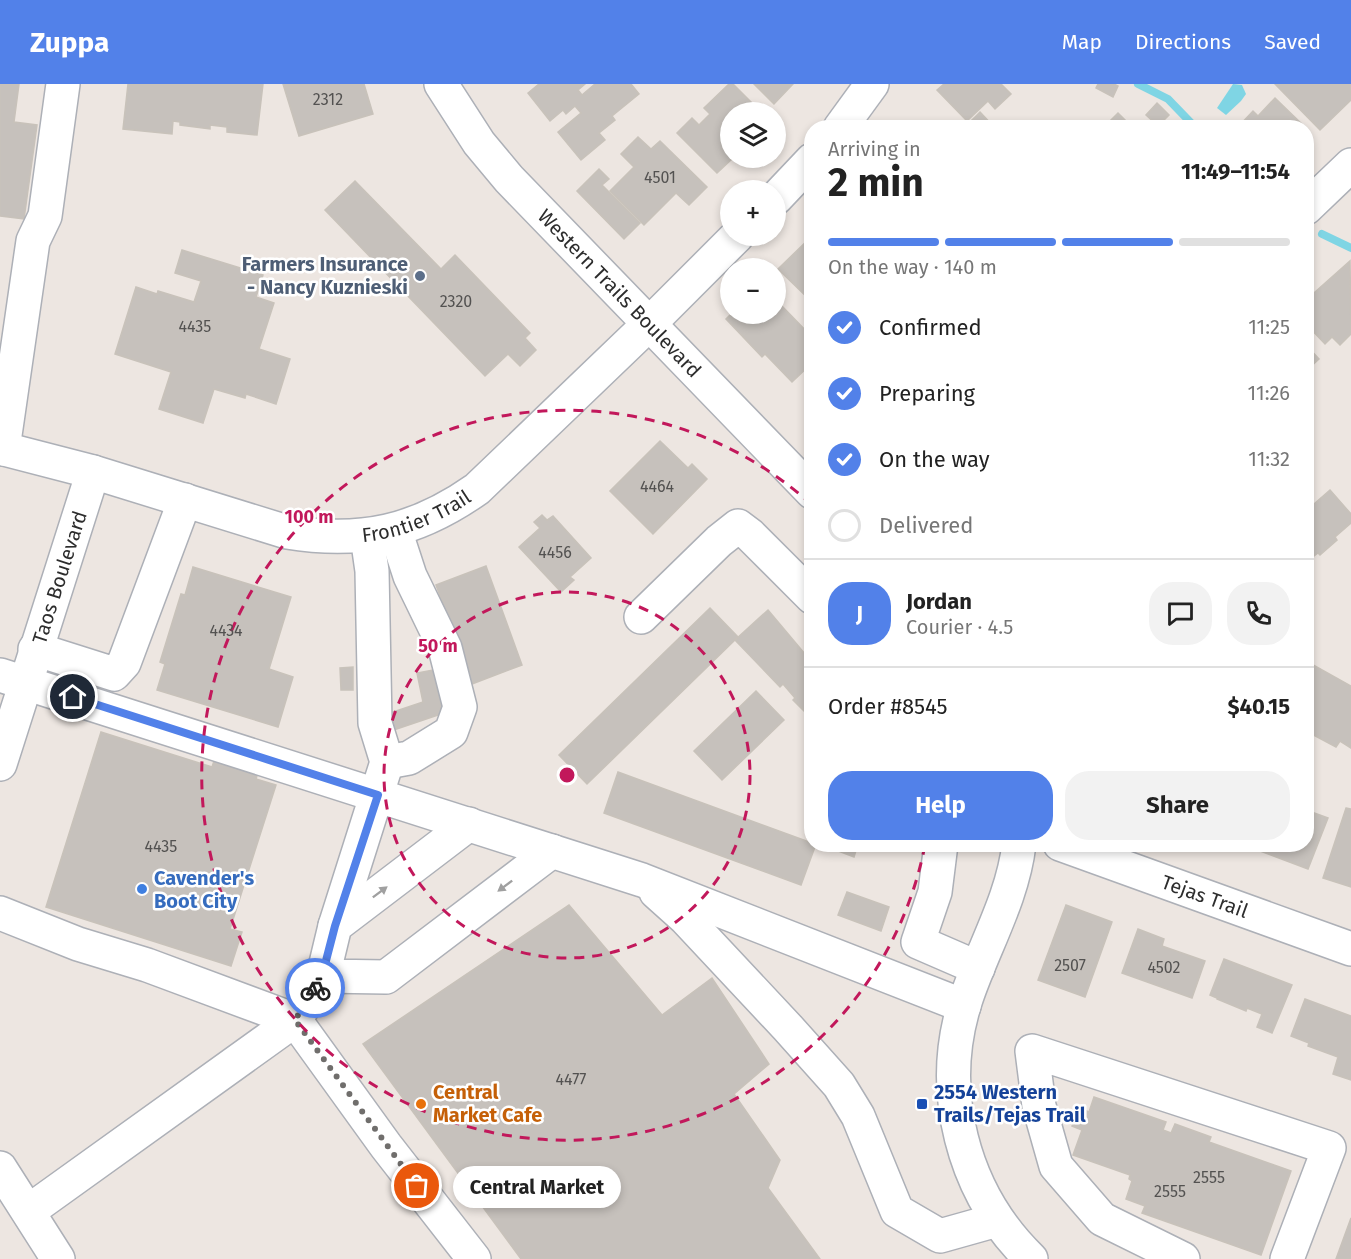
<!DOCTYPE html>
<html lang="en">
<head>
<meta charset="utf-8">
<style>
  body { margin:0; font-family:"Fira Sans",sans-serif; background:#f2f2f2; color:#222; height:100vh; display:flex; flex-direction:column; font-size:22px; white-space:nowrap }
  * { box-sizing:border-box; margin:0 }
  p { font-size:20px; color:#767676 }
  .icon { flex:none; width:33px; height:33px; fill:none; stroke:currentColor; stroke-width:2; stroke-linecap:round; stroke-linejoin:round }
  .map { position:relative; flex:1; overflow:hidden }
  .details { position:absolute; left:804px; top:36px; width:510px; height:732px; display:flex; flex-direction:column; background:#fff; border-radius:24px; box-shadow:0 3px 9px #0003 }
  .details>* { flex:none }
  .buttons { position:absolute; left:720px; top:18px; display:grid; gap:12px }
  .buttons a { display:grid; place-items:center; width:66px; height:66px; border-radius:50%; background:#fff; box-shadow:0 3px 9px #0003; font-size:30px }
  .pin { position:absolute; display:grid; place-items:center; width:51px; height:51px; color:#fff; margin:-26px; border:3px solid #fff; border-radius:50%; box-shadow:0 2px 6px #0007 }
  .courier { position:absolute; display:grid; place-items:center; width:60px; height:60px; margin:-30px; border:4px solid #5281e9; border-radius:50%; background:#fff; color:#222; box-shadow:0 2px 8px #0007 }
  .bubble { position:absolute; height:42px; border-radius:21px; background:#fff; box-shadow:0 3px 9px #0003; font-size:20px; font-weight:700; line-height:42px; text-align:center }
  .overview em { font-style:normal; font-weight:700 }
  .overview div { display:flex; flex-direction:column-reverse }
  .overview { display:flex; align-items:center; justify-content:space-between; height:102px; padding:0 24px }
  h1 { font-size:39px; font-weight:700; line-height:45px }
  .bar { display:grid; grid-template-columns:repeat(4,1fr); gap:9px 6px; align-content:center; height:72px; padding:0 24px }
  .bar i { height:8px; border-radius:4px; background:#e0e0e0 }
  .bar .on { background:#5281e9 }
  .bar p { grid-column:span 4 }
  .line { display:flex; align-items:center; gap:15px; padding:0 24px; border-top:2px solid #e0e0e0 }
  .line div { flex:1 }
  .round { display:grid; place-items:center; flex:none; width:63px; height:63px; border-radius:24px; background:#f2f2f2 }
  ol { padding:0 24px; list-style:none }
  li { display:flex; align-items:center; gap:18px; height:66px }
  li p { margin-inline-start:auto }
  li .icon { padding:6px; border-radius:50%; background:#5281e9; color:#fff; stroke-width:4 }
  li:last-child { color:#767676 }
  li i { width:33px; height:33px; border:3px solid #e0e0e0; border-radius:50% }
  .button { display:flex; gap:12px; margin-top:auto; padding:12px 24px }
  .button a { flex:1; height:69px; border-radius:24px; background:#5281e9; color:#fff; font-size:24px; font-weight:700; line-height:69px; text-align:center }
  .button a+a { background:#f2f2f2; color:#222 }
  header { display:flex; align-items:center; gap:36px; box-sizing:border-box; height:84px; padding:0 30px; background:#5281e9; color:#fff }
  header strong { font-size:28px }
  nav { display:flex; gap:33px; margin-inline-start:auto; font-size:21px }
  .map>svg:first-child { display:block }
  .water { fill:#7fd5e4 }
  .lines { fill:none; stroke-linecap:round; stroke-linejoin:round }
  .stream { stroke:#7fd5e4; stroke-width:8 }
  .building { fill:#c6c1bc; stroke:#c8c2ba; stroke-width:1.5 }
  .minor-casing { stroke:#adb0b7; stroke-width:36 }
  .minor { stroke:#fff; stroke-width:33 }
  .oneway { fill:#a0a0a0 }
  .done { stroke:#706e6c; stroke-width:6; stroke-dasharray:0 10.8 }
  .route { stroke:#5281e9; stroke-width:8 }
  .ring { fill:none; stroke:#c2185b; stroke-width:3; stroke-dasharray:10 8 }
  .service-dot { fill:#5c6f8a; stroke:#fff; stroke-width:2 }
  .shop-dot { fill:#3f7fe0; stroke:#fff; stroke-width:2 }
  .food-dot { fill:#e8710a; stroke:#fff; stroke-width:2 }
  .transit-dot { fill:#1a4fb4; stroke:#fff; stroke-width:2 }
  .labels { text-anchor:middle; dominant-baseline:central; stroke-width:5; stroke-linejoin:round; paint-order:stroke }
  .number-label { font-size:16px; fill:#535251 }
  .service-label { font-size:20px; font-weight:bold; fill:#4e5e75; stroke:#fff; text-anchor:end }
  .street-label { font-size:20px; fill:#2d2d2d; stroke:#fff }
  .shop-label { font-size:20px; font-weight:bold; fill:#366cbe; stroke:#fff; text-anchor:start }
  .food-label { font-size:20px; font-weight:bold; fill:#c56008; stroke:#fff; text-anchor:start }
  .transit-label { font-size:20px; font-weight:bold; fill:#164399; stroke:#fff; text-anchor:start }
  .centre { fill:#c2185b; stroke:#fff; stroke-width:3 }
  .ring-label { font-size:18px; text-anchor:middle; font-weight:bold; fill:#c2185b; stroke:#fff; stroke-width:5; stroke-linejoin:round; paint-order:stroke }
</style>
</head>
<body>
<header>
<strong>Zuppa</strong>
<nav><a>Map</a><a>Directions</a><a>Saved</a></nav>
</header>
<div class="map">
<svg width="1351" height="1175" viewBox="0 0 1351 1175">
  <rect width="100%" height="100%" fill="#ede6e1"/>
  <path class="water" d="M1233 0 1242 1 1246 10 1241 17 1226 31 1217 24Z"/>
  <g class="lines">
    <g class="stream">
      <path d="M1138 0 1168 15 1196 44"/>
      <path d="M1322 150 1351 164"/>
    </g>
  </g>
  <g class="building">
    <path d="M0 0H19L14 38 37 41 24 135 0 132Z"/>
    <path d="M128 0H263L257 51 227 48V43L210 41V45L180 41V38L173 37 172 50 123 45Z"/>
    <path d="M283 0H364L373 30 299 52Z"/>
    <path d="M539 0H585L578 6 582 11 595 0H631L639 10 612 32 615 36 599 49 605 56 581 76 558 48 581 29 575 22 566 30 563 26 550 37 528 9Z"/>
    <path d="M729 0H733L761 28H730V74H733L717 89 677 49 692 34 699 41 710 30 704 24Z"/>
    <path d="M754 0H793L774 20Z"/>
    <path d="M944 0H1001L1011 10 995 25 988 17 967 37 937 6Z"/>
    <path d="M1098 0H1114L1118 2 1113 13 1096 4Z"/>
    <path d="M1275 0H1351V16L1320 46Z"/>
    <path d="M1275 14 1306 44H1237L1253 27 1258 32Z"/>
    <path d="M1157 19 1169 31 1158 42 1146 31Z"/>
    <path d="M980 28 995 44H973L969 39Z"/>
    <path d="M1118 29 1127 38 1121 44H1113L1108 39Z"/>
    <path d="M638 53 651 65 660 57 707 103 689 121 676 109 644 141 610 107 634 83 621 70Z"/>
    <path d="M599 85 609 95 602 101 640 139 624 155 577 107Z"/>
    <path d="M355 97 441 185 455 171 530 249 525 254 536 266 520 282 508 270 485 292 325 126Z"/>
    <path d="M812 152V218L778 185Z"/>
    <path d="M182 166 263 191 256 213 274 219 259 265 290 275 276 320 246 310 245 314 214 305 203 339 159 325 171 288 115 270 136 203 157 210 158 207 194 218 201 197 175 189Z"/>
    <path d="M1350 177 1351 250 1340 261 1332 253 1325 260 1306 240V216Z"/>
    <path d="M780 220 812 253V275L808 278 810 281 792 298 765 270 762 273 726 235 731 230H763L766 233 769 230H776V224Z"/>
    <path d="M1306 261 1319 275 1306 287Z"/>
    <path d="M660 357 688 384 692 380 707 395 653 450 610 407Z"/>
    <path d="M1330 406 1351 430V439L1335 453 1337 456 1320 471 1318 469 1306 478V427Z"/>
    <path d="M542 431 547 436 553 432 591 474 570 493 574 496 561 508 519 463 540 444 534 438Z"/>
    <path d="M486 482 522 581 472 600 436 501Z"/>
    <path d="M193 483 291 513 269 585 293 593 278 643 157 606 165 580 160 578 181 510 185 511Z"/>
    <path d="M710 524 738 553 587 700 559 671Z"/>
    <path d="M768 526 810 576 808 578 809 579 812 577V635L793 616 795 614 783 600 780 603 735 556Z"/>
    <path d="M1306 577 1351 602V664L1340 657 1336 663 1306 647Z"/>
    <path d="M353 583V606H341L340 584Z"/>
    <path d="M438 585 447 628 385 649 384 631 423 618 417 589Z"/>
    <path d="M756 607 784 636 722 696 694 667Z"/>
    <path d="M101 648 212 683 217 668 260 682 256 695 276 701 230 845 242 848 231 882 46 823Z"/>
    <path d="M618 688 812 759V760H816L801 801 604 729Z"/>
    <path d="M1346 724 1351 725V803L1323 794Z"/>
    <path d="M1306 726 1328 734 1308 785 1247 762 1306 760Z"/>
    <path d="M820 760H858L854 773Z"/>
    <path d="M847 808 889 823 881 847 838 831Z"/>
    <path d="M569 821 662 931 712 894 769 980 734 1010 780 1076 768 1104 820 1175H521L363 960Z"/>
    <path d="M1066 821 1112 838 1085 913 1038 896Z"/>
    <path d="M1138 845 1164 855 1162 862 1205 877 1192 914 1122 889Z"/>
    <path d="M1224 875 1292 901 1272 949 1257 943 1262 930 1247 924 1246 927 1217 915V914L1210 911Z"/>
    <path d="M1305 915 1351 932V996L1333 990 1338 973 1308 962 1309 959 1291 952Z"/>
    <path d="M1094 1013 1166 1038 1163 1046 1171 1049 1175 1040 1211 1053 1209 1058 1291 1087 1261 1171 1142 1129 1145 1122 1126 1115 1132 1097 1129 1095 1130 1091 1073 1071 1082 1046 1072 1042 1078 1027 1082 1025 1089 1028Z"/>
    <path d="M1351 1134V1175H1336Z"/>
  </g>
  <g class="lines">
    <defs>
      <g id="minor">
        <path id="s1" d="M441 0 479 59 509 95 812 408"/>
        <path d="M840 44 872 0"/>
        <path d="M776 114 812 76"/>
        <path d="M1306 124 1351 81"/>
        <path id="s2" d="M0 364 93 388 287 448C361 460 416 448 477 405L649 240 737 152"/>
        <path d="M3 365 33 157 45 132 63 0"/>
        <path d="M641 533 719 457 738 442 750 451 812 513"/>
        <path d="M35 565 114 590 124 579 185 416"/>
        <path d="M0 591 642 796 964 922"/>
        <path d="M387 678 409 674 451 648 460 623 445 564 410 492 395 446"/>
        <path id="s3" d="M0 680 93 388"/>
        <path d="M469 740 335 842 323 892 386 893 552 767"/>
        <path d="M941 760 935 808 918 858 978 884"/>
        <path d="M1019 760C1013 814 983 864 966 915 936 1006 962 1108 1031 1175"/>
        <path id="s4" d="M1060 760 1351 865"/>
        <path d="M656 808 685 834 788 944 839 1001 858 1032 897 1127 940 1152 997 1136"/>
        <path d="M0 829 78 860 147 881 295 936 386 1062 474 1175"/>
        <path d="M335 842 387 678 375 639 372 487 367 452"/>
        <path d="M0 1084 58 1175"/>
        <path d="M29 1127 295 936 323 892"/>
        <path d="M1183 1175 1102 1135 1056 1082 1039 1022 1032 967 1329 1064 1287 1175"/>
      </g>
    </defs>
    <use href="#minor" class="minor-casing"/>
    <use href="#minor" class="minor"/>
  </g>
  <defs><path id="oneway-solid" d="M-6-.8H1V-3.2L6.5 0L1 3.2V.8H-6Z" transform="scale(1.5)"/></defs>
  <g class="oneway">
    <use href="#oneway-solid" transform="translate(505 802) rotate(143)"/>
    <use href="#oneway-solid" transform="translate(380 808) rotate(-37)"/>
  </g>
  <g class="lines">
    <path class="done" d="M315 904 295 936 417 1102"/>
    <path class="route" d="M73 613 378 711 335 842 322 892 315 904"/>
  </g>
  <g class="ring">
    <circle cx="567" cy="691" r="183"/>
    <path d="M925 761A365 365 0 1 1 811 420"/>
  </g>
  <circle class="service-dot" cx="420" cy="192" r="6"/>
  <circle class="shop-dot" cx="142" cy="805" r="6"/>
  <circle class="food-dot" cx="421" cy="1020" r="6"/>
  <rect class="transit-dot" x="916" y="1014" width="12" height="12" rx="3"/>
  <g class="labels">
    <g class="number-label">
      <text x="328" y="15">2312</text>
      <text x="660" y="93">4501</text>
      <text x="456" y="217">2320</text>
      <text x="195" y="242">4435</text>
      <text x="657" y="402">4464</text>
      <text x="555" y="468">4456</text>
      <text x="226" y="546">4434</text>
      <text x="161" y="762">4435</text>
      <text x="1070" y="881">2507</text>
      <text x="1164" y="883">4502</text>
      <text x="571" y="995">4477</text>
      <text x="1209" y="1093">2555</text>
      <text x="1170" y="1107">2555</text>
    </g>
    <g class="service-label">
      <text x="408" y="180">Farmers Insurance<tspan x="408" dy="23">- Nancy Kuznieski</tspan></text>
    </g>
    <g class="street-label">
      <text stroke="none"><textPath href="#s1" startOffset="276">Western Trails Boulevard</textPath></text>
      <text stroke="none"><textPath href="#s2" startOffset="432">Frontier Trail</textPath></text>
      <text stroke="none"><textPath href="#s3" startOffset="196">Taos Boulevard</textPath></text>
      <text stroke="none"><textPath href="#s4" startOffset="154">Tejas Trail</textPath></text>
    </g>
    <g class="shop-label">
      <text x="154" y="794">Cavender's<tspan x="154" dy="23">Boot City</tspan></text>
    </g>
    <g class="food-label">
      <text x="433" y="1008">Central<tspan x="433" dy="23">Market Cafe</tspan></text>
    </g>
    <g class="transit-label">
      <text x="934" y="1008">2554 Western<tspan x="934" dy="23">Trails/Tejas Trail</tspan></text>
    </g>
  </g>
  <circle cx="567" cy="691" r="9" class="centre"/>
  <g class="ring-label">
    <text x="309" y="439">100 m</text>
    <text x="438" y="568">50 m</text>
  </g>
</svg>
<div class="buttons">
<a><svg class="icon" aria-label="layers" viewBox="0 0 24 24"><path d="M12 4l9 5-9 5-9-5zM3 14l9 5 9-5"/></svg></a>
<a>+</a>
<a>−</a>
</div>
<div class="pin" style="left:417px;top:1102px;background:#ea580c"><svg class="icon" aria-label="bag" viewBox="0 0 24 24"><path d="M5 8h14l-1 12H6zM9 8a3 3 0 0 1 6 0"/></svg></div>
<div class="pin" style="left:73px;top:613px;background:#1f2937"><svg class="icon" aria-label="home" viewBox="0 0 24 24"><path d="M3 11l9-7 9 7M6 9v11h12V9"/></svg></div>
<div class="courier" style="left:315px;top:904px"><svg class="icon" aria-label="bike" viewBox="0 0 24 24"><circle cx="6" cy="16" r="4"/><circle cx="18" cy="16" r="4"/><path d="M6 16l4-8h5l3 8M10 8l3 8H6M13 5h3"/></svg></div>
<div class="bubble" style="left:453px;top:1082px;width:168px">Central Market</div>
<section class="details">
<div class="overview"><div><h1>2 min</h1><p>Arriving in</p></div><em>11:49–11:54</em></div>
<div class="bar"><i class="on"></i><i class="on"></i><i class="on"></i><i></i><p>On the way · 140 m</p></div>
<ol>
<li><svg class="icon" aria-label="check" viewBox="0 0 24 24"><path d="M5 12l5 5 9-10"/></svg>Confirmed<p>11:25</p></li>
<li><svg class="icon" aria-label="check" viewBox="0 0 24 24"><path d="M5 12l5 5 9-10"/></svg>Preparing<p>11:26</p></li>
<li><svg class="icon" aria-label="check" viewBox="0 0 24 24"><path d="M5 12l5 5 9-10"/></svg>On the way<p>11:32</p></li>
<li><i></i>Delivered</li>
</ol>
<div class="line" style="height:108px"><b class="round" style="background:#5281e9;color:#fff">J</b><div><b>Jordan</b><p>Courier · 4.5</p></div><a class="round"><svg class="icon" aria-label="chat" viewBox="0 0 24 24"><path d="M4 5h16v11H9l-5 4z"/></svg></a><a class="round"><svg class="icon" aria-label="phone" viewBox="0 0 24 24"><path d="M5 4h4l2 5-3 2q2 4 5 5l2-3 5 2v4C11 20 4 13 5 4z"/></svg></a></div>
<div class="line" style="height:78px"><div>Order #8545</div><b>$40.15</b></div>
<div class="button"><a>Help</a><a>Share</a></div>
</section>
</div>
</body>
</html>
